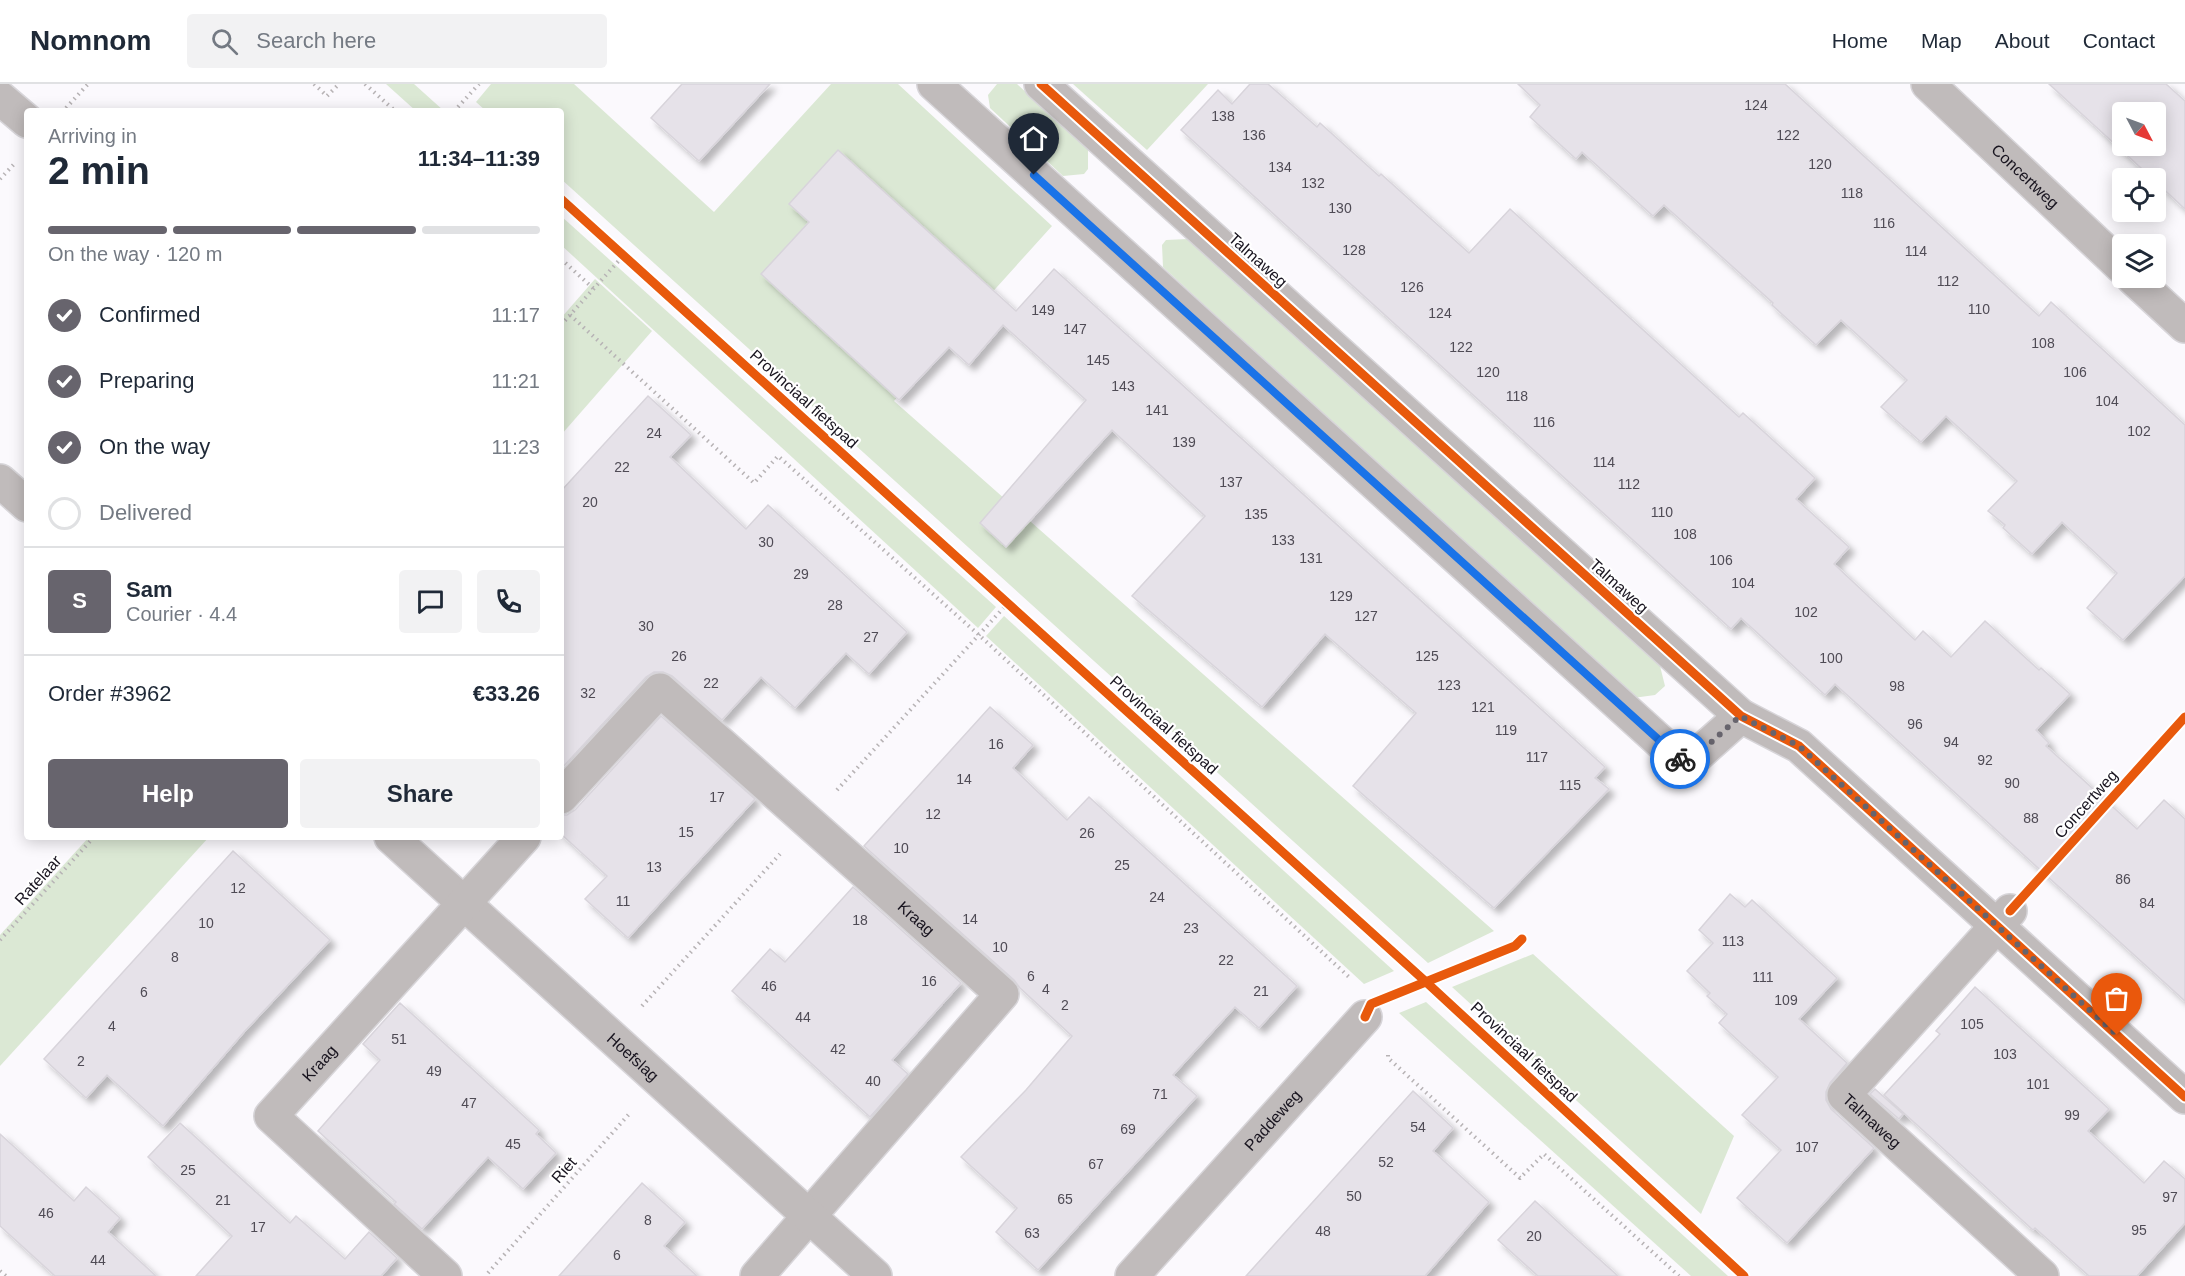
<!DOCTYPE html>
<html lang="en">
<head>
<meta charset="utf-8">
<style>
  body { margin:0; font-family:Helvetica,sans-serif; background:#f2f2f3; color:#1f2937; height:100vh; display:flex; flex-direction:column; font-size:22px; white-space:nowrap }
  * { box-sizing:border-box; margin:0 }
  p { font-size:20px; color:#747a83 }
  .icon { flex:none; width:33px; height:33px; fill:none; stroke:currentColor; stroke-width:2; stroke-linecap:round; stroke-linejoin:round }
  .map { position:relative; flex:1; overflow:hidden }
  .panel { position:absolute; left:24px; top:24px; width:540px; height:732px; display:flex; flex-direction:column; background:#fff; border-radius:6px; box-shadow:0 3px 15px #0003 }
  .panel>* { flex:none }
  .needle { width:39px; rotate:131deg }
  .tools { position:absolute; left:2112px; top:18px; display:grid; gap:12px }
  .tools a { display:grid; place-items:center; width:54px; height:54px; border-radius:6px; background:#fff; box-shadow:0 3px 15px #0003; font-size:30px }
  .pin { position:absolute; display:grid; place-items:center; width:51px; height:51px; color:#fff; margin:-62px -26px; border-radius:50% 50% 50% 0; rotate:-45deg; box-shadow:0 0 6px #0007 }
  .pin .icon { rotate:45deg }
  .courier { position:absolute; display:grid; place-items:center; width:60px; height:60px; margin:-30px; border:4px solid #1a73e8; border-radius:50%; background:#fff; color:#222; box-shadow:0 2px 8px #0007 }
  .summary em { font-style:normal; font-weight:700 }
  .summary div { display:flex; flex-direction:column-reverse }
  .summary { display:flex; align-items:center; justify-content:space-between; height:102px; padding:0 24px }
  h1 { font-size:39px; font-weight:700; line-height:45px }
  .bar { display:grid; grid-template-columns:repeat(4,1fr); gap:9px 6px; align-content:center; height:72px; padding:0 24px }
  .bar i { height:8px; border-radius:4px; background:#e0e1e3 }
  .bar .active { background:#67646d }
  .bar p { grid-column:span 4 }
  .line { display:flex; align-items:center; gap:15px; padding:0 24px; border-top:2px solid #e0e1e3 }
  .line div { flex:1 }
  .round { display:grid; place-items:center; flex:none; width:63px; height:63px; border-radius:6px; background:#f2f2f3 }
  ol { padding:0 24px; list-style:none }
  li { display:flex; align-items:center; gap:18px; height:66px }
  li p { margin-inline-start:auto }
  li .icon { padding:6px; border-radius:50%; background:#67646d; color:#fff; stroke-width:4 }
  li:last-child { color:#747a83 }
  li i { width:33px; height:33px; border:3px solid #e0e1e3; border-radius:50% }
  .primary-button { display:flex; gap:12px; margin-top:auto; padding:12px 24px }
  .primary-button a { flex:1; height:69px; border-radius:6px; background:#67646d; color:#fff; font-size:24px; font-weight:700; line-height:69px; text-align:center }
  .primary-button a+a { background:#f2f2f3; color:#1f2937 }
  header { display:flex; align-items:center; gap:36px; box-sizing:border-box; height:84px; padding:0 30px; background:#fff; border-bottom:2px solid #e0e1e3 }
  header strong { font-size:28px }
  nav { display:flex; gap:33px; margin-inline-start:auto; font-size:21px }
  .search { width:420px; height:54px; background:#f2f2f3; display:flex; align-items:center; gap:15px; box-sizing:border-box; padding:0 21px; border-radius:6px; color:#747a83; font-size:22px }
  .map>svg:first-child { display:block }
  .green { fill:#dbe8d4 }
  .building { fill:#e6e2e9; stroke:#d8d4db; stroke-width:1.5; fill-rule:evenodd; filter:url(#shadow) }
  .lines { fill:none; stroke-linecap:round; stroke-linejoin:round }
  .street-casing { stroke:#d7d5d9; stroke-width:36 }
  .path { stroke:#b7b3b5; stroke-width:4; stroke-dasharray:1.5 4.5; stroke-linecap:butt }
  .street { stroke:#c0bbbb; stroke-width:33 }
  .cycleway-casing { stroke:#fff; stroke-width:13 }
  .cycleway { stroke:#e8590c; stroke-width:9 }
  .done { stroke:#67646d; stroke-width:6; stroke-dasharray:0 10.8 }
  .route { stroke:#1a73e8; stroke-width:8 }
  .labels { text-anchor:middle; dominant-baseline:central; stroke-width:4.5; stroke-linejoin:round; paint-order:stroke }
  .number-label { font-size:14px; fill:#4f4b55 }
  .street-label { font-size:16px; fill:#18141f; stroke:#fff }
</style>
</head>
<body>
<header>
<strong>Nomnom</strong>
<div class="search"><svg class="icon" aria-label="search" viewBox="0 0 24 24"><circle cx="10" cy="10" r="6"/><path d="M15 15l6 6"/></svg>Search here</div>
<nav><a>Home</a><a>Map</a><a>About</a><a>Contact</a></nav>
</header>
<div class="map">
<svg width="2185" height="1192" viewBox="0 0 2185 1192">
  <defs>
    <filter id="shadow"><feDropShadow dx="5.5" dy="5.5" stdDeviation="3" flood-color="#0004"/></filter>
  </defs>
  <rect width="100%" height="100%" fill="#fbf9fd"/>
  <g class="green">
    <path d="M386 0H414L444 27H416Z"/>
    <path d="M491 0H574L714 128 831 0H898L1052 142 894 317 1494 847 1428 879 561 95V27H486L476 18Z"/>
    <path d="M997 0H1017L1088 65V85L1084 90 1063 92 990 24 988 11Z"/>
    <path d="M1073 0H1208L1147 66Z"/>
    <path d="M561 132 996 523 978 544 561 161Z"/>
    <path d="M1188 155 1660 582 1665 602 1655 611 1633 614 1163 183 1162 161 1166 156Z"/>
    <path d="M595 195 652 247 561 351V234Z"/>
    <path d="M1004 532 1394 887 1364 900 986 552Z"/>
    <path d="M89 753H209L0 982V851Z"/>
    <path d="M1533 870 1734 1052 1701 1130 1452 903Z"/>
    <path d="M1426 918 1728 1192H1691L1399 929Z"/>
  </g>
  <g class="building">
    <path d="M682 0H770L699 77 651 34Z"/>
    <path d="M1250 0H1268L1317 43 1320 39 1379 92 1381 90 1469 169 1510 125 1739 333 1743 329 1815 394 1796 415 1849 463 1834 480 1915 556 1923 547 1951 573 1985 537 2039 586 2041 584 2070 610 2036 646 2049 659 2046 662 2137 745 2164 716 2185 735V917L1835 600 1825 611 1741 534 1731 545 1181 46 1218 6 1232 20Z"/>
    <path d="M1518 0H1785L2039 232 2051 218 2185 341V492L2123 556 2087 524 2117 489 2062 438 2032 470 2003 444 2005 441 1988 427 2017 397 1946 332 1921 358 1881 323 1907 296 1841 236 1816 261 1772 221 1773 219 1664 121 1653 132 1582 68 1576 75 1530 33 1540 21Z"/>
    <path d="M2049 0H2166L2185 17V125L2156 98V94H2152ZM2122 28H2156V62H2122Z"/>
    <path d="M838 66 1016 227 1054 185 1605 683 1595 694 1609 705 1494 824 1353 702 1416 629 1325 550 1262 623 1132 512 1205 432 1112 346 1006 463 980 439 1086 316 1003 241 969 281 949 263 899 316 761 190 809 138 789 120Z"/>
    <path d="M648 312 691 351 670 373 746 445 768 421 907 548 869 590 846 569 795 624 761 593 722 636 672 592 663 588H654L646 593 561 685V407Z"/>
    <path d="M990 623 1033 661 1013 684 1067 736 1089 713 1297 902 1259 944 1235 923 1173 991 1197 1012 1038 1186 996 1148 1017 1124 961 1073 1026 1006 1072 952 1020 904 1014 896 864 762Z"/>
    <path d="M661 632 755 715 628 854 585 815 607 792 561 750V731H567L575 726Z"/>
    <path d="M233 767 330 856 244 948 163 1042 107 991 86 1014 44 975Z"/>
    <path d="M853 803 961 899 892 976 908 990 870 1033 732 907 770 865 785 878Z"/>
    <path d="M1730 810 1745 823 1752 816 1837 894 1799 935 1847 979 1830 999 1826 1008V1016L1831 1025 1874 1064 1787 1159 1737 1114 1781 1066 1742 1031 1778 993 1719 939 1727 930 1707 912 1710 909 1687 887 1713 859 1699 846Z"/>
    <path d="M1975 903 2109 1025 2088 1047 2144 1099 2164 1077 2185 1095V1139L2137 1192H2089L2035 1144 2033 1146 1884 1011 1940 950 1936 947Z"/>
    <path d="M400 919 539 1046 536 1050 556 1069 523 1105 488 1073 422 1145 394 1120 396 1118 318 1047 380 976 363 960Z"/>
    <path d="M1875 1005 1903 1030 1899 1035 1870 1010Z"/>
    <path d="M1413 1007 1453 1044 1433 1067 1489 1118 1425 1192H1246Z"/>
    <path d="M180 1039 290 1139 296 1132 345 1175 369 1148 397 1174 381 1192H196L232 1152 148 1073Z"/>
    <path d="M0 1050 74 1117 86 1103 120 1134 108 1148 156 1192H55L0 1142Z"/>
    <path d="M642 1099 685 1138 664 1162 697 1192H559Z"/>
    <path d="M1535 1117 1570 1149 1618 1192H1538L1498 1156Z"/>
  </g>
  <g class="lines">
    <defs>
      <g id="street">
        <path d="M934 0 1686 681 1741 632"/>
        <path d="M1041 0 1741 632 1799 662 2185 1013"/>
        <path id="s1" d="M1928 0 2122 183"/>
        <path d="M0 14 27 37"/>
        <path d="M2133 194 2185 242"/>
        <path d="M0 397 27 421"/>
        <path id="s2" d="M561 713 660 606 1002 910 757 1192"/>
        <path id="s3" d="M391 753 875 1192"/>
        <path id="s4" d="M2010 827 1844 1011 2042 1192"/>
        <path id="s5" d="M445 1192 271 1032 524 753"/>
        <path id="s6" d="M1132 1192 1365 933"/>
      </g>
    </defs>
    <use href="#street" class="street-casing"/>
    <g class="path">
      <path d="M314 0 327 12 339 0"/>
      <path d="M365 0 395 27"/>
      <path d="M458 23 479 0"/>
      <path d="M66 24 88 0"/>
      <path d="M0 95 16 78"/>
      <path d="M561 175 594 205"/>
      <path d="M570 231 754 399 778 372 979 551 1349 893"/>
      <path d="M561 241 624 171"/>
      <path d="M837 706 1007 520"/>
      <path d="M0 856 94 753"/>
      <path d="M642 922 780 770"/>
      <path d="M1388 971V974L1520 1094 1544 1070 1679 1192"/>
      <path d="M0 1187 6 1192"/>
      <path d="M488 1189 630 1029"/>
    </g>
    <use href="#street" class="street"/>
    <defs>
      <g id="cycleway">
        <path d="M1041 0 1741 632 1799 662 2185 1013"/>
        <path d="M561 115 1425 897 1744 1192"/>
        <path d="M2010 827 2185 633"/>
        <path d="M1365 933 1371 920 1515 862 1522 855"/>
      </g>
    </defs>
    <use href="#cycleway" class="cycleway-casing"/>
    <use href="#cycleway" class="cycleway"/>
  </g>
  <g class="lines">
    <path class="done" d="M1680 675 1686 681 1740 632 1799 662 2117 951"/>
    <path class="route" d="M1034 91 1680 675"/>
  </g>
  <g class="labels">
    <g class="number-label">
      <text x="1756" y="21">124</text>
      <text x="1223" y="32">138</text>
      <text x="1254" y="51">136</text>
      <text x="1788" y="51">122</text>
      <text x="1820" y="80">120</text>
      <text x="1280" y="83">134</text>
      <text x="1313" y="99">132</text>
      <text x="1852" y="109">118</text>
      <text x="1340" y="124">130</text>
      <text x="1884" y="139">116</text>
      <text x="1354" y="166">128</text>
      <text x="1916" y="167">114</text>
      <text x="1948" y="197">112</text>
      <text x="1412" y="203">126</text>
      <text x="1979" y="225">110</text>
      <text x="1043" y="226">149</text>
      <text x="1440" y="229">124</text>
      <text x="1075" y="245">147</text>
      <text x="2043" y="259">108</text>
      <text x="1461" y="263">122</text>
      <text x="1098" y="276">145</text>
      <text x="1488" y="288">120</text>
      <text x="2075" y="288">106</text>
      <text x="1123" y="302">143</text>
      <text x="1517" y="312">118</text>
      <text x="2107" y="317">104</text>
      <text x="1157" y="326">141</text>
      <text x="1544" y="338">116</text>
      <text x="2139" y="347">102</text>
      <text x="654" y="349">24</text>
      <text x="1184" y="358">139</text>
      <text x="1604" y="378">114</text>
      <text x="622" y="383">22</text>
      <text x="1231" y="398">137</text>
      <text x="1629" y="400">112</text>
      <text x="590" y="418">20</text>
      <text x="1662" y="428">110</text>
      <text x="1256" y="430">135</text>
      <text x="1685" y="450">108</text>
      <text x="1283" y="456">133</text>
      <text x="766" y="458">30</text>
      <text x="1311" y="474">131</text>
      <text x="1721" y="476">106</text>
      <text x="801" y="490">29</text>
      <text x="1743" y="499">104</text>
      <text x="1341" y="512">129</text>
      <text x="835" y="521">28</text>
      <text x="1806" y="528">102</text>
      <text x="1366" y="532">127</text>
      <text x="646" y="542">30</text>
      <text x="871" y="553">27</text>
      <text x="679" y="572">26</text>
      <text x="1427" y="572">125</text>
      <text x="1831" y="574">100</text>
      <text x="711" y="599">22</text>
      <text x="1449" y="601">123</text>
      <text x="1897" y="602">98</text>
      <text x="588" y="609">32</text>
      <text x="1483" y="623">121</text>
      <text x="1915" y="640">96</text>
      <text x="1506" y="646">119</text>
      <text x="1951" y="658">94</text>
      <text x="996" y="660">16</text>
      <text x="1537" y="673">117</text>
      <text x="1985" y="676">92</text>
      <text x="964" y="695">14</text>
      <text x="2012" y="699">90</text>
      <text x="1570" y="701">115</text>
      <text x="717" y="713">17</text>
      <text x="933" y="730">12</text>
      <text x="2031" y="734">88</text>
      <text x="686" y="748">15</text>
      <text x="1087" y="749">26</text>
      <text x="901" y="764">10</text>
      <text x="1122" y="781">25</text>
      <text x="654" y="783">13</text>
      <text x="2123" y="795">86</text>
      <text x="238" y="804">12</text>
      <text x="1157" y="813">24</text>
      <text x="623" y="817">11</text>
      <text x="2147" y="819">84</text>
      <text x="970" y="835">14</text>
      <text x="860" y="836">18</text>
      <text x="206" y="839">10</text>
      <text x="1191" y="844">23</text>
      <text x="1733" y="857">113</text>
      <text x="1000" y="863">10</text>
      <text x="175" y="873">8</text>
      <text x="1226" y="876">22</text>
      <text x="1031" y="892">6</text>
      <text x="1763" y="893">111</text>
      <text x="929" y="897">16</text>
      <text x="769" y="902">46</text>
      <text x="1046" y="905">4</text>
      <text x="1261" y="907">21</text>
      <text x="144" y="908">6</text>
      <text x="1786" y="916">109</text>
      <text x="1065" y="921">2</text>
      <text x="803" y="933">44</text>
      <text x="1972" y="940">105</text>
      <text x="112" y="942">4</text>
      <text x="399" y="955">51</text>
      <text x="838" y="965">42</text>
      <text x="2005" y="970">103</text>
      <text x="81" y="977">2</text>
      <text x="434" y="987">49</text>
      <text x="873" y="997">40</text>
      <text x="2038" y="1000">101</text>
      <text x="1160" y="1010">71</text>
      <text x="469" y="1019">47</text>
      <text x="2072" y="1031">99</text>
      <text x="1418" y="1043">54</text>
      <text x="1128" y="1045">69</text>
      <text x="513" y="1060">45</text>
      <text x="1807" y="1063">107</text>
      <text x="1386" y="1078">52</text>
      <text x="1096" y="1080">67</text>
      <text x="188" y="1086">25</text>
      <text x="1354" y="1112">50</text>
      <text x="2170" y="1113">97</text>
      <text x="1065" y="1115">65</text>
      <text x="223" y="1116">21</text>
      <text x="46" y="1129">46</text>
      <text x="648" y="1136">8</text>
      <text x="258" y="1143">17</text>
      <text x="2139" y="1146">95</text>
      <text x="1323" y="1147">48</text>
      <text x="1032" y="1149">63</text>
      <text x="1534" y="1152">20</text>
      <text x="617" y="1171">6</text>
      <text x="98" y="1176">44</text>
    </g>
    <g class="street-label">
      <text stroke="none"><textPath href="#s1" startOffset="134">Concertweg</textPath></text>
      <text transform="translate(1258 176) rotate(42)">Talmaweg</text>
      <text transform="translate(804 315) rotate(42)">Provinciaal fietspad</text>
      <text transform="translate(1619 502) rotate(42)">Talmaweg</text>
      <text transform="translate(1164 641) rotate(42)">Provinciaal fietspad</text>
      <text transform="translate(2086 720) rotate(-48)">Concertweg</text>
      <text transform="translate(38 796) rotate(-48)">Ratelaar</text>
      <text stroke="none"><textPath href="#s2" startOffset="489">Kraag</textPath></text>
      <text transform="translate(1524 968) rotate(43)">Provinciaal fietspad</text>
      <text stroke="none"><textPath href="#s3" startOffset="327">Hoefslag</textPath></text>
      <text stroke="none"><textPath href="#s5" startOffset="308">Kraag</textPath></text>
      <text stroke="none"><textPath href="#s6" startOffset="210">Paddeweg</textPath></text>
      <text stroke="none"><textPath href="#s4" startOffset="286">Talmaweg</textPath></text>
      <text transform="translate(564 1086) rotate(-49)">Riet</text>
    </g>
  </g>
</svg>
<div class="tools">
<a><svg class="needle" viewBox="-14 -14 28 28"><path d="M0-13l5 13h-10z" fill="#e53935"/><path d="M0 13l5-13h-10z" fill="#747a83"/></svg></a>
<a><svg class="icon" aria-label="locate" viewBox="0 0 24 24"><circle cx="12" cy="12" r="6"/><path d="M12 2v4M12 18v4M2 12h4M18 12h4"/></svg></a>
<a><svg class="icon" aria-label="layers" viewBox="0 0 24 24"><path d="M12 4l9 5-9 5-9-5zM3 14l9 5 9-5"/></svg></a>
</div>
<div class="pin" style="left:2117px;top:951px;background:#ea580c"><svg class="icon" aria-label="bag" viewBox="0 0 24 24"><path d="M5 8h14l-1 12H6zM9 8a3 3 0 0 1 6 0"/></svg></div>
<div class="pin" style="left:1034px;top:91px;background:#1f2937"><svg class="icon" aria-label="home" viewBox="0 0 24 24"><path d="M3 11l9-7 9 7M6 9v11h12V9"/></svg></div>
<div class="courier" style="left:1680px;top:675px"><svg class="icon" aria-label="bike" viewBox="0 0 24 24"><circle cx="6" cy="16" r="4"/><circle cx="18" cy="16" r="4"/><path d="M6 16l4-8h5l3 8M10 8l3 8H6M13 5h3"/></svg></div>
<section class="panel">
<div class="summary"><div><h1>2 min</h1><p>Arriving in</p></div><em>11:34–11:39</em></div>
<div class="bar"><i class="active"></i><i class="active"></i><i class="active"></i><i></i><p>On the way · 120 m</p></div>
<ol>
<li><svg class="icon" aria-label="check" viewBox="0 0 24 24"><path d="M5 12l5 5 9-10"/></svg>Confirmed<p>11:17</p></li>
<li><svg class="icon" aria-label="check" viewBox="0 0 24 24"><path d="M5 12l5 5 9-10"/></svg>Preparing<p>11:21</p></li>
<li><svg class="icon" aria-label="check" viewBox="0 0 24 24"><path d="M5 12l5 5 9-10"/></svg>On the way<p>11:23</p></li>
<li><i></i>Delivered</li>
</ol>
<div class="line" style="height:108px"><b class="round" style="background:#67646d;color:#fff">S</b><div><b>Sam</b><p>Courier · 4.4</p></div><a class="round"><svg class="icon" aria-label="chat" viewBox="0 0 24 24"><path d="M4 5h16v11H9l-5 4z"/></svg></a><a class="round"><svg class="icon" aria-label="phone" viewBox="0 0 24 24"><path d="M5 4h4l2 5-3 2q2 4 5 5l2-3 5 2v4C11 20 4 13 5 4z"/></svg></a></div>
<div class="line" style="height:78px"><div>Order #3962</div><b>€33.26</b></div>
<div class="primary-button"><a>Help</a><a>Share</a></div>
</section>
</div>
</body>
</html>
